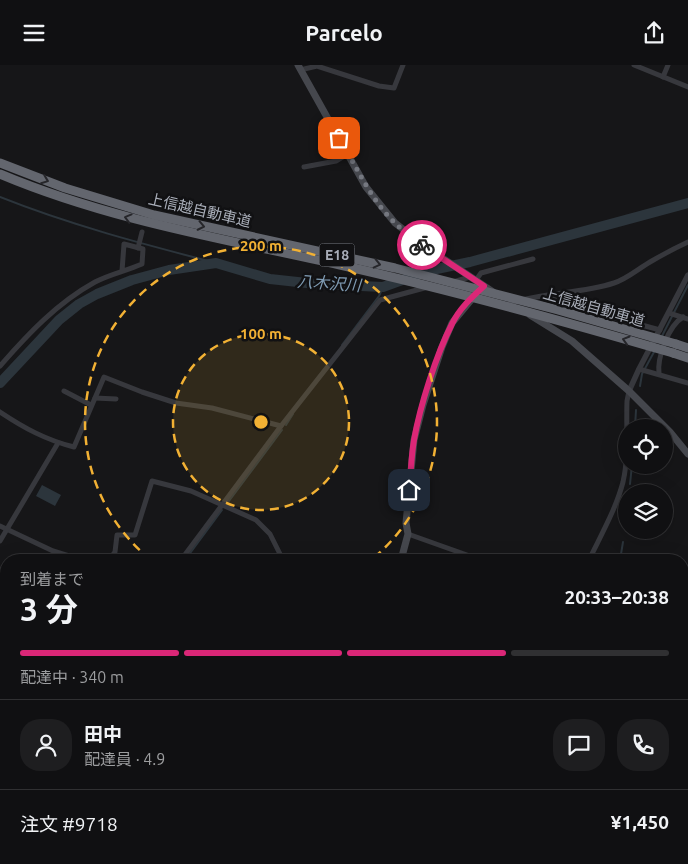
<!DOCTYPE html>
<html lang="ja">
<head>
<meta charset="utf-8">
<style>
  body { margin:0; font-family:Ubuntu,"Noto Sans JP",sans-serif; background:#1e1e20; color:#f1f3f6; height:100vh; display:flex; flex-direction:column; font-size:19px; white-space:nowrap }
  * { box-sizing:border-box; margin:0 }
  p { font-size:16px; color:#9c9d9f }
  .icon { flex:none; width:28px; height:28px; fill:none; stroke:currentColor; stroke-width:2; stroke-linecap:round; stroke-linejoin:round }
  .map { position:relative; flex:1; overflow:hidden }
  .panel { position:absolute; left:0px; top:489px; width:689px; height:311px; display:flex; flex-direction:column; background:#101012; border-radius:20px 20px 0 0; box-shadow:0 5px 20px #0002,0 0 0 1px #303032 }
  .panel>* { flex:none }
  .tools { position:absolute; left:618px; top:354px; display:grid; gap:10px }
  .tools a { display:grid; place-items:center; width:55px; height:55px; border-radius:50%; background:#101012; box-shadow:0 5px 20px #0002,0 0 0 1px #303032; font-size:25px }
  .pin { position:absolute; display:grid; place-items:center; width:42px; height:42px; color:#fff; margin:-21px; border-radius:10px; box-shadow:0 2px 8px #0006 }
  .courier { position:absolute; display:grid; place-items:center; width:50px; height:50px; margin:-25px; border:4px solid #db2777; border-radius:50%; background:#fff; color:#222; box-shadow:0 1px 6px #0007 }
  .headline em { font-style:normal; font-weight:700 }
  .headline div { display:flex; flex-direction:column-reverse }
  .headline { display:flex; align-items:center; justify-content:space-between; height:85px; padding:0 20px }
  h1 { font-size:32px; font-weight:700; line-height:38px }
  .bar { display:grid; grid-template-columns:repeat(4,1fr); gap:8px 5px; align-content:center; height:60px; padding:0 20px }
  .bar i { height:6px; border-radius:4px; background:#303032 }
  .bar .active { background:#db2777 }
  .bar p { grid-column:span 4 }
  .line { display:flex; align-items:center; gap:12px; padding:0 20px; border-top:1px solid #303032 }
  .line div { flex:1 }
  .round { display:grid; place-items:center; flex:none; width:52px; height:52px; border-radius:20px; background:#1e1e20 }
  header { display:flex; justify-content:space-between; align-items:center; height:65px; padding:0 20px; background:#101012; font-size:22px; font-weight:700 }
  .map>svg:first-child { display:block }
  .water { fill:#2c353c }
  .lines { fill:none; stroke-linecap:round; stroke-linejoin:round }
  .stream { stroke:#2c353c; stroke-width:2 }
  .river { stroke:#2c353c; stroke-width:10 }
  .minor { stroke:#37383d; stroke-width:5 }
  .tertiary { stroke:#37383d; stroke-width:5.5 }
  .secondary { stroke:#45474d; stroke-width:7 }
  .motorway { stroke:#63666e; stroke-width:9 }
  .motorway-bridge { stroke:#63666e; stroke-width:9 }
  .oneway { stroke:#26262a }
  .done { stroke:#757880; stroke-width:5; stroke-dasharray:0 9 }
  .route { stroke:#db2777; stroke-width:6 }
  .ring { fill:none; stroke:#f2b134; stroke-width:2.5; stroke-dasharray:9 6 }
  .labels { text-anchor:middle; dominant-baseline:central; stroke-width:5; stroke-linejoin:round; paint-order:stroke }
  .shield { fill:#111113; stroke:#7b7e86; stroke-width:1 }
  .shield-label { font-size:14px; font-weight:bold; fill:#a8adb8 }
  .street-label { font-size:15px; fill:#a8adb8; stroke:#111113 }
  .water-label { font-size:16px; font-style:italic; fill:#7f9bb3; stroke:#111113 }
  .centre { fill:#f2b134; stroke:#111113; stroke-width:2.5 }
  .ring-label { font-size:15px; text-anchor:middle; font-weight:bold; fill:#f2b134; stroke:#111113; stroke-width:5; stroke-linejoin:round; paint-order:stroke }
</style>
</head>
<body>
<header><svg class="icon" aria-label="menu" viewBox="0 0 24 24"><path d="M4 6h16M4 12h16M4 18h16"/></svg>Parcelo<svg class="icon" aria-label="share" viewBox="0 0 24 24"><path d="M12 15V3M7 8l5-5 5 5M5 13v7h14v-7"/></svg></header>
<div class="map">
<svg width="688" height="799" viewBox="0 0 688 799">
  <rect width="100%" height="100%" fill="#161618"/>
  <path class="water" d="M42 420 61 430 55 441 36 431Z"/>
  <g class="lines">
    <g class="stream">
      <path d="M0 132C70 160 143 179 216 198"/>
      <path d="M662 271 688 220"/>
      <path d="M342 280 379 231 383 222"/>
      <path d="M640 321 642 309 654 287"/>
      <path d="M286 360 293 349"/>
      <path d="M635 362 636 345"/>
      <path d="M630 419 632 400"/>
      <path d="M229 436 282 365"/>
      <path d="M185 495 222 445"/>
      <path d="M620 495 623 477"/>
      <path d="M0 742 6 733"/>
    </g>
    <path class="river" d="M0 318 59 255 79 239 97 229 132 215 169 205 216 198 270 214 316 219 383 222 427 206 470 197 688 138"/>
    <g class="minor">
      <path d="M634 0 688 22"/>
      <path d="M300 5 317 1 379 21 394 23 403 0"/>
      <path d="M663 12 668 0"/>
      <path d="M304 102 336 96 349 88"/>
      <path d="M138 183 142 167"/>
      <path d="M476 215 481 208 533 194"/>
      <path d="M453 217 470 212"/>
      <path d="M551 229 557 237 660 265"/>
      <path d="M511 238C545 227 580 229 614 218 627 214 638 204 650 197 662 190 675 183 688 177"/>
      <path d="M669 248 688 254"/>
      <path d="M0 301C28 269 57 238 95 217 110 209 126 206 142 199L143 184 124 179 122 206"/>
      <path d="M639 304 688 318"/>
      <path d="M659 309C657 293 668 261 683 252"/>
      <path d="M64 326 91 340"/>
      <path d="M95 333 116 334"/>
      <path d="M0 347C24 363 46 375 74 382L104 312 142 327 176 338 212 343 281 361"/>
      <path d="M0 461 53 486 82 495"/>
      <path d="M408 469 481 495"/>
      <path d="M0 476 58 378"/>
      <path d="M109 495 115 487 117 470H135L152 416 191 426 256 455 270 469 283 495"/>
      <path d="M181 495 281 361 380 235 428 222"/>
      <path d="M589 495C601 470 616 444 623 417 629 391 626 362 627 336L629 326"/>
      <path d="M682 512 688 510"/>
      <path d="M0 575 6 576"/>
      <path d="M682 632 688 635"/>
      <path d="M0 736 6 728"/>
      <path d="M619 794 630 799"/>
      <path d="M62 799 65 794"/>
      <path d="M512 799 513 794"/>
    </g>
    <g class="tertiary">
      <path d="M629 326 639 304 688 210"/>
      <path d="M0 696 6 701"/>
      <path d="M168 794 263 799"/>
    </g>
    <g class="secondary">
      <path d="M298 0 366 122 395 158 426 182 493 227"/>
      <path d="M530 250 572 276 629 326 670 367 688 389"/>
      <path d="M401 495 408 469 406 458 414 375 423 340 442 282 452 258 476 229"/>
      <path d="M338 799V794"/>
    </g>
    <g class="motorway">
      <path d="M676 279 688 283"/>
      <path d="M673 288 688 293"/>
    </g>
    <g class="motorway-bridge">
      <path d="M0 98 65 123 154 150 395 203 558 245 676 279"/>
      <path d="M0 109C109 155 225 174 340 200 452 225 563 256 673 288"/>
    </g>
  </g>
  <defs><path id="oneway-chevron" d="M-2-3.5L2.5 0L-2 3.5" fill="none" stroke-width="1.6" stroke-linecap="round" stroke-linejoin="round" transform="scale(1.25)"/></defs>
  <g class="oneway">
    <use href="#oneway-chevron" transform="translate(45 115) rotate(21)"/>
    <use href="#oneway-chevron" transform="translate(128 153) rotate(-165)"/>
    <use href="#oneway-chevron" transform="translate(201 161) rotate(12)"/>
    <use href="#oneway-chevron" transform="translate(377 199) rotate(13)"/>
    <use href="#oneway-chevron" transform="translate(626 275) rotate(-164)"/>
  </g>
  <g class="lines">
    <path class="done" d="M339 73C357 102 370 134 395 158 403 166 413 173 422 180"/>
    <path class="route" d="M409 425C411 409 411 392 414 375 420 341 436 290 452 259 459 244 472 232 484 221L422 180"/>
  </g>
  <circle cx="261" cy="357" r="88" fill="#f2b134" fill-opacity=".12"/>
  <g class="ring">
    <circle cx="261" cy="357" r="88"/>
    <path d="M151 495A176 176 0 1 1 371 495"/>
  </g>
  <g class="labels">
    <rect class="shield" x="319.5" y="178.5" width="35" height="23" rx="4"/>
    <g class="shield-label">
      <text x="337" y="190">E18</text>
    </g>
    <g class="street-label">
      <text transform="translate(200 145) rotate(13)">上信越自動車道</text>
      <text transform="translate(594 242) rotate(16)">上信越自動車道</text>
    </g>
    <g class="water-label">
      <text transform="translate(329 218) rotate(4)">八木沢川</text>
    </g>
  </g>
  <circle cx="261" cy="357" r="8" class="centre"/>
  <g class="ring-label">
    <text x="261" y="186">200 m</text>
    <text x="261" y="274">100 m</text>
  </g>
</svg>
<div class="tools">
<a><svg class="icon" aria-label="locate" viewBox="0 0 24 24"><circle cx="12" cy="12" r="6"/><path d="M12 2v4M12 18v4M2 12h4M18 12h4"/></svg></a>
<a><svg class="icon" aria-label="layers" viewBox="0 0 24 24"><path d="M12 4l9 5-9 5-9-5zM3 14l9 5 9-5"/></svg></a>
</div>
<div class="pin" style="left:339px;top:73px;background:#ea580c"><svg class="icon" aria-label="bag" viewBox="0 0 24 24"><path d="M5 8h14l-1 12H6zM9 8a3 3 0 0 1 6 0"/></svg></div>
<div class="pin" style="left:409px;top:425px;background:#1f2937"><svg class="icon" aria-label="home" viewBox="0 0 24 24"><path d="M3 11l9-7 9 7M6 9v11h12V9"/></svg></div>
<div class="courier" style="left:422px;top:180px"><svg class="icon" aria-label="bike" viewBox="0 0 24 24"><circle cx="6" cy="16" r="4"/><circle cx="18" cy="16" r="4"/><path d="M6 16l4-8h5l3 8M10 8l3 8H6M13 5h3"/></svg></div>
<section class="panel">
<div class="headline"><div><h1>3 分</h1><p>到着まで</p></div><em>20:33–20:38</em></div>
<div class="bar"><i class="active"></i><i class="active"></i><i class="active"></i><i></i><p>配達中 · 340 m</p></div>
<div class="line" style="height:90px"><a class="round"><svg class="icon" aria-label="person" viewBox="0 0 24 24"><circle cx="12" cy="8" r="4"/><path d="M4 21q1-7 8-7t8 7"/></svg></a><div><b>田中</b><p>配達員 · 4.9</p></div><a class="round"><svg class="icon" aria-label="chat" viewBox="0 0 24 24"><path d="M4 5h16v11H9l-5 4z"/></svg></a><a class="round"><svg class="icon" aria-label="phone" viewBox="0 0 24 24"><path d="M5 4h4l2 5-3 2q2 4 5 5l2-3 5 2v4C11 20 4 13 5 4z"/></svg></a></div>
<div class="line" style="height:65px"><div>注文 #9718</div><b>¥1,450</b></div>
</section>
</div>
</body>
</html>
